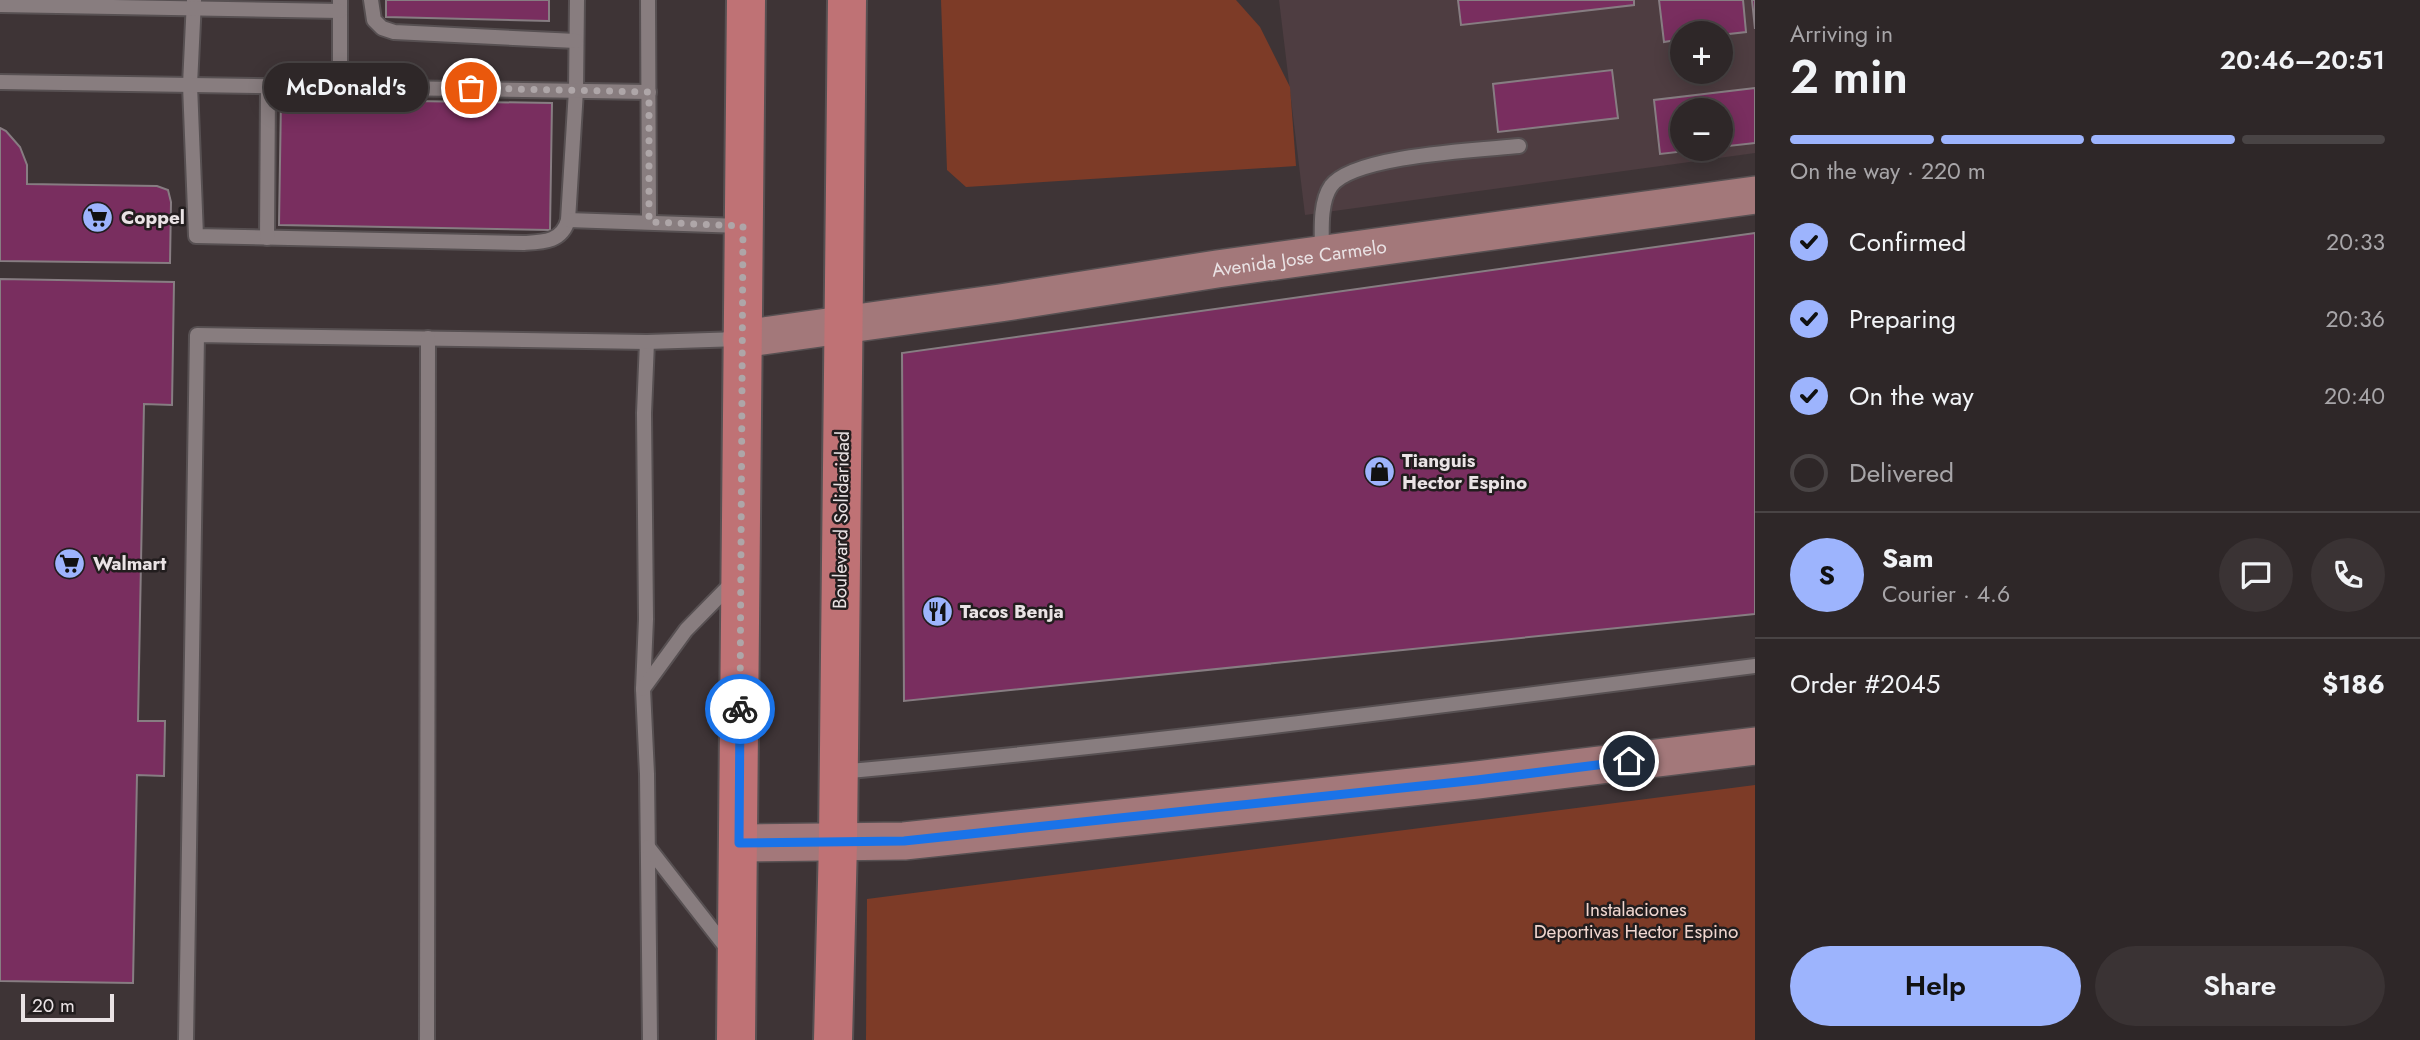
<!DOCTYPE html>
<html lang="en">
<head>
<meta charset="utf-8">
<style>
  body { margin:0; font-family:Jost,sans-serif; background:#3a3334; color:#f1f3f6; height:100vh; display:flex; flex-direction:column; font-size:26px; white-space:nowrap }
  * { box-sizing:border-box; margin:0 }
  p { font-size:23px; color:#a7a5a8 }
  .icon { flex:none; width:38px; height:38px; fill:none; stroke:currentColor; stroke-width:2; stroke-linecap:round; stroke-linejoin:round }
  .map { position:relative; flex:1; overflow:hidden }
  .panel { display:flex; flex-direction:column; background:#2e2728; width:665px }
  .panel>* { flex:none }
  .controls { position:absolute; left:1670px; top:21px; display:grid; gap:14px }
  .controls a { display:grid; place-items:center; width:63px; height:63px; border-radius:50%; background:#2e2728; box-shadow:0 4px 18px #0003,0 0 0 2px #494445; font-size:35px }
  .scale { position:absolute; left:21px; bottom:18px; width:93px; box-sizing:border-box; padding-left:7px; border:4px solid #eae3e5; border-top:0; font-size:19px; line-height:24px; white-space:nowrap; color:#eae3e5; -webkit-text-stroke:5px #221d1e; paint-order:stroke }
  .pin { position:absolute; display:grid; place-items:center; width:60px; height:60px; color:#fff; margin:-30px; border:4px solid #fff; border-radius:50%; box-shadow:0 2px 7px #0007 }
  .courier { position:absolute; display:grid; place-items:center; width:70px; height:70px; margin:-35px; border:5px solid #1a73e8; border-radius:50%; background:#fff; color:#222; box-shadow:0 2px 9px #0007 }
  .bubble { position:absolute; height:49px; border-radius:24px; background:#2e2728; box-shadow:0 4px 18px #0003,0 0 0 2px #494445; font-size:23px; font-weight:600; line-height:49px; text-align:center }
  .headline em { font-style:normal; font-weight:600 }
  .headline div { display:flex; flex-direction:column-reverse }
  .headline { display:flex; align-items:center; justify-content:space-between; height:119px; padding:0 35px }
  h1 { font-size:46px; font-weight:600; line-height:52px }
  .bar { display:grid; grid-template-columns:repeat(4,1fr); gap:10px 7px; align-content:center; height:84px; padding:0 35px }
  .bar i { height:9px; border-radius:5px; background:#494445 }
  .bar .active { background:#9db4fd }
  .bar p { grid-column:span 4 }
  .line { display:flex; align-items:center; gap:18px; padding:0 35px; border-top:2px solid #494445 }
  .line div { flex:1 }
  .round { display:grid; place-items:center; flex:none; width:74px; height:74px; border-radius:37px; background:#3a3334 }
  ol { padding:0 35px; list-style:none }
  li { display:flex; align-items:center; gap:21px; height:77px }
  li p { margin-inline-start:auto }
  li .icon { padding:7px; border-radius:50%; background:#9db4fd; color:#111; stroke-width:4 }
  li:last-child { color:#a7a5a8 }
  li i { width:38px; height:38px; border:4px solid #494445; border-radius:50% }
  .cta { display:flex; gap:14px; margin-top:auto; padding:14px 35px }
  .cta a { flex:1; height:80px; border-radius:42px; background:#9db4fd; color:#111; font-size:28px; font-weight:600; line-height:80px; text-align:center }
  .cta a+a { background:#3a3334; color:#f1f3f6 }
  main { display:flex; flex:1; min-height:0 }
  .map>svg:first-child { display:block }
  .built { fill:#4e3d41; fill-rule:evenodd }
  .green { fill:#7d3b27 }
  .building { fill:#792e5f; stroke:#877d82; stroke-width:2 }
  .lines { fill:none; stroke-linecap:round; stroke-linejoin:round }
  .lane-casing { stroke:#575052; stroke-width:18 }
  .secondary-casing { stroke:#575052; stroke-width:40 }
  .primary-casing { stroke:#575052; stroke-width:42 }
  .lane { stroke:#887d7f; stroke-width:14 }
  .secondary { stroke:#a3787a; stroke-width:37 }
  .primary { stroke:#bf7275; stroke-width:38 }
  .done { stroke:#aea6a8; stroke-width:7; stroke-dasharray:0 12.6 }
  .route { stroke:#1a73e8; stroke-width:9 }
  .labels { text-anchor:middle; dominant-baseline:central; stroke-width:5; stroke-linejoin:round; paint-order:stroke }
  .poi-label { font-size:19px; font-weight:bold; fill:#eae3e5; stroke:#221d1e; text-anchor:start }
  .street-label { font-size:19px; fill:#eae3e5; stroke:#221d1e }
  .park-label { font-size:19px; fill:#f0d6cf; stroke:#221d1e }
</style>
</head>
<body>
<main>
<div class="map">
<svg width="1755" height="1040" viewBox="0 0 1755 1040">
  <rect width="100%" height="100%" fill="#3e3436"/>
  <path class="built" d="M1279 0H1755V153L1305 215ZM1682 33H1720V72H1682ZM1682 110H1720V149H1682Z"/>
  <g class="green">
    <path d="M941 0H1236L1260 27 1290 87 1296 166 966 187 947 170Z"/>
    <path d="M1755 785V1040H866L867 899Z"/>
  </g>
  <g class="building">
    <path d="M386 0H549V21L386 17Z"/>
    <path d="M1458 0H1634V5L1461 25Z"/>
    <path d="M1659 0H1743L1746 32 1720 35 1682 33V39L1664 42Z"/>
    <path d="M1752 0H1755V29Z"/>
    <path d="M1612 70 1618 118 1498 132 1493 84Z"/>
    <path d="M1755 88V143L1720 147V110H1682V149H1704L1660 154 1654 100Z"/>
    <path d="M281 99 552 103 550 230 279 225Z"/>
    <path d="M0 128 6 131 20 147 27 165V184L157 186 168 190 171 202 170 263 0 261Z"/>
    <path d="M1755 233V614L904 701 902 353Z"/>
    <path d="M0 279 174 282 172 405 144 404 138 721H165L164 776 137 775 133 983 0 981Z"/>
  </g>
  <g class="lines">
    <defs>
      <g id="lane">
        <path d="M194 0 190 85 196 236 524 243C543 242 562 242 568 220L576 90 577 0"/>
        <path d="M340 0V86"/>
        <path d="M371 0 374 20 382 28 394 32 576 41"/>
        <path d="M648 0 649 222"/>
        <path d="M0 5 340 11"/>
        <path d="M0 82 649 92"/>
        <path d="M568 220 741 226"/>
        <path d="M267 238 268 86"/>
        <path d="M1322 254C1322 234 1319 203 1331 186 1354 155 1480 150 1519 146"/>
        <path d="M647 342 644 413 646 619 643 689 647 774 650 1040"/>
        <path d="M643 689 686 630 735 580"/>
        <path d="M839 772C1145 744 1450 705 1755 666"/>
        <path d="M648 847 729 951"/>
        <path d="M186 1040 197 335 647 342 740 339"/>
        <path d="M427 1040 428 338"/>
      </g>
      <g id="secondary">
        <path id="s1" d="M741 339 1000 303 1217 269 1755 195"/>
        <path d="M739 843 904 841 1477 780 1755 746"/>
      </g>
      <g id="primary">
        <path d="M736 1040 746 0"/>
        <path d="M833 1040 838 842 847 0"/>
      </g>
    </defs>
    <use href="#lane" class="lane-casing"/>
    <use href="#secondary" class="secondary-casing"/>
    <use href="#primary" class="primary-casing"/>
    <use href="#lane" class="lane"/>
    <use href="#secondary" class="secondary"/>
    <use href="#primary" class="primary"/>
  </g>
  <g class="lines">
    <path class="done" d="M471 88 649 92V222L743 226 740 709"/>
    <path class="route" d="M740 709 739 843 904 841 1477 780 1629 761"/>
  </g>
  <defs>
    <symbol id="supermarket-disc" viewBox="-11 -11 22 22"><circle r="9.5" fill="#9db4fd" stroke="#221d1e"/><path d="M-6-5.5h2.5l.6 2H6L4.5 2H-2.5L-4.4-4H-6ZM-1.5 3.2a1.3 1.3 0 1 0 .1 0ZM3 3.2a1.3 1.3 0 1 0 .1 0Z" fill="#111"/></symbol>
    <symbol id="shop-disc" viewBox="-11 -11 22 22"><circle r="9.5" fill="#9db4fd" stroke="#221d1e"/><path d="M-5-2.5h2.3a2.7 3.5 0 0 1 5.4 0H5L5.5 6h-11ZM-1.5-2.5h3a1.5 2.3 0 0 0-3 0Z" fill="#111"/></symbol>
    <symbol id="restaurant-disc" viewBox="-11 -11 22 22"><circle r="9.5" fill="#9db4fd" stroke="#221d1e"/><path d="M-5-6h1v4h1v-4h1v4h1v-4h1v5L-1.5 .5V6h-2V.5L-5-1ZM5-6V6H3V1.5H1.5Q1.5-4 5-6Z" fill="#111"/></symbol>
  </defs>
  <g fill-rule="evenodd">
    <use href="#supermarket-disc" x="80" y="200" width="35" height="35"/>
    <use href="#shop-disc" x="1362" y="454" width="35" height="35"/>
    <use href="#supermarket-disc" x="52" y="546" width="35" height="35"/>
    <use href="#restaurant-disc" x="920" y="594" width="35" height="35"/>
  </g>
  <g class="labels">
    <g class="poi-label">
      <text x="121" y="217">Coppel</text>
      <text x="1402" y="460">Tianguis<tspan x="1402" dy="22">Hector Espino</tspan></text>
      <text x="93" y="563">Walmart</text>
      <text x="960" y="611">Tacos Benja</text>
    </g>
    <g class="street-label">
      <text stroke="none"><textPath href="#s1" startOffset="564">Avenida Jose Carmelo</textPath></text>
      <text transform="translate(841 520) rotate(-89)">Boulevard Solidaridad</text>
    </g>
    <g class="park-label">
      <text x="1636" y="909">Instalaciones<tspan x="1636" dy="22">Deportivas Hector Espino</tspan></text>
    </g>
  </g>
</svg>
<div class="controls">
<a>+</a>
<a>−</a>
</div>
<div class="scale">20 m</div>
<div class="pin" style="left:471px;top:88px;background:#ea580c"><svg class="icon" aria-label="bag" viewBox="0 0 24 24"><path d="M5 8h14l-1 12H6zM9 8a3 3 0 0 1 6 0"/></svg></div>
<div class="pin" style="left:1629px;top:761px;background:#1f2937"><svg class="icon" aria-label="home" viewBox="0 0 24 24"><path d="M3 11l9-7 9 7M6 9v11h12V9"/></svg></div>
<div class="courier" style="left:740px;top:709px"><svg class="icon" aria-label="bike" viewBox="0 0 24 24"><circle cx="6" cy="16" r="4"/><circle cx="18" cy="16" r="4"/><path d="M6 16l4-8h5l3 8M10 8l3 8H6M13 5h3"/></svg></div>
<div class="bubble" style="left:264px;top:63px;width:164px">McDonald's</div>
</div>
<section class="panel">
<div class="headline"><div><h1>2 min</h1><p>Arriving in</p></div><em>20:46–20:51</em></div>
<div class="bar"><i class="active"></i><i class="active"></i><i class="active"></i><i></i><p>On the way · 220 m</p></div>
<ol>
<li><svg class="icon" aria-label="check" viewBox="0 0 24 24"><path d="M5 12l5 5 9-10"/></svg>Confirmed<p>20:33</p></li>
<li><svg class="icon" aria-label="check" viewBox="0 0 24 24"><path d="M5 12l5 5 9-10"/></svg>Preparing<p>20:36</p></li>
<li><svg class="icon" aria-label="check" viewBox="0 0 24 24"><path d="M5 12l5 5 9-10"/></svg>On the way<p>20:40</p></li>
<li><i></i>Delivered</li>
</ol>
<div class="line" style="height:126px"><b class="round" style="background:#9db4fd;color:#111">S</b><div><b>Sam</b><p>Courier · 4.6</p></div><a class="round"><svg class="icon" aria-label="chat" viewBox="0 0 24 24"><path d="M4 5h16v11H9l-5 4z"/></svg></a><a class="round"><svg class="icon" aria-label="phone" viewBox="0 0 24 24"><path d="M5 4h4l2 5-3 2q2 4 5 5l2-3 5 2v4C11 20 4 13 5 4z"/></svg></a></div>
<div class="line" style="height:91px"><div>Order #2045</div><b>$186</b></div>
<div class="cta"><a>Help</a><a>Share</a></div>
</section>
</main>
</body>
</html>
